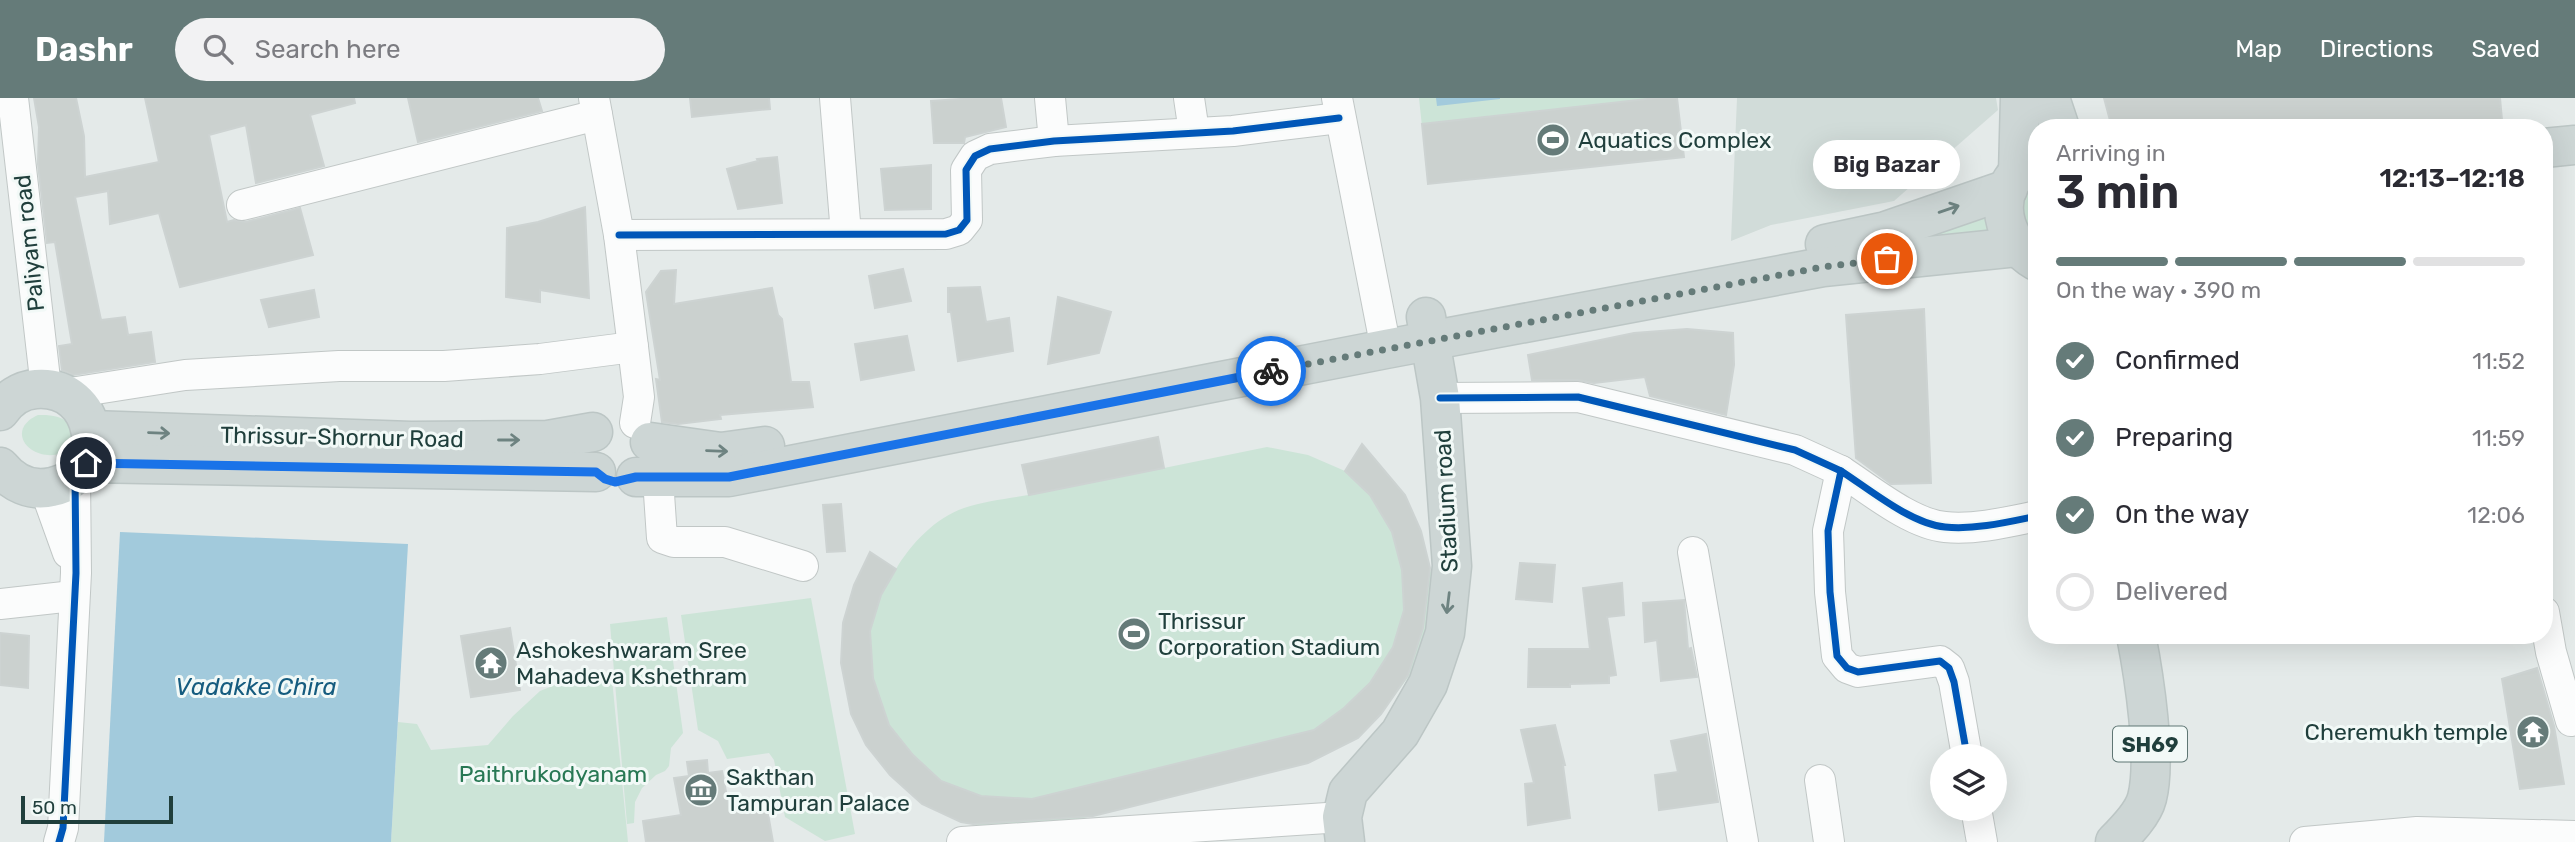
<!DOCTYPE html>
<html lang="en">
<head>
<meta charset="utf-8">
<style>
  body { margin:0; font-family:Rubik,sans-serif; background:#f2f2f3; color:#2b2b33; height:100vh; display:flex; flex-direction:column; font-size:26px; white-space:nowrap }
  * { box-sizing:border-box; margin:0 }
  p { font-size:23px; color:#7c7c81 }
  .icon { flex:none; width:38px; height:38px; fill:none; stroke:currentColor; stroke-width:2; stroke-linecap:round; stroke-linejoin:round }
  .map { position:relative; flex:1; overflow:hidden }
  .panel { position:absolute; left:2028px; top:21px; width:525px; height:525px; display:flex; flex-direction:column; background:#fff; border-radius:28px; box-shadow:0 7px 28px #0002 }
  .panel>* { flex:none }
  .controls { position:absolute; left:1930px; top:646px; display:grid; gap:14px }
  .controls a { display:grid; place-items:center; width:77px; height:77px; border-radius:50%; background:#fff; box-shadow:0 7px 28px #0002; font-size:35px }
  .scale { position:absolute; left:21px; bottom:18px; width:152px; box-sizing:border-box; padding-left:7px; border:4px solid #203f3c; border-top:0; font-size:19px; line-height:24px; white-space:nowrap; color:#203f3c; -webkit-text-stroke:5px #f2f9f7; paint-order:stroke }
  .pin { position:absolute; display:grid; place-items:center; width:60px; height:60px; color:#fff; margin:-30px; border:4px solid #fff; border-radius:50%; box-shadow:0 2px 7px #0007 }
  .courier { position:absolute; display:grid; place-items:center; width:70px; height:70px; margin:-35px; border:5px solid #1a73e8; border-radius:50%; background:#fff; color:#222; box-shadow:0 2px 9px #0007 }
  .bubble { position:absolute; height:49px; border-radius:24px; background:#fff; box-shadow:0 7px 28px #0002; font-size:23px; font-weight:600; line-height:49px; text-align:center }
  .headline em { font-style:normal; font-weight:600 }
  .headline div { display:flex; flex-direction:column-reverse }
  .headline { display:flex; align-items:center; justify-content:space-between; height:119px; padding:0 28px }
  h1 { font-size:46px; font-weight:600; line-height:52px }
  .bar { display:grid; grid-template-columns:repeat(4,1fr); gap:10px 7px; align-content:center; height:84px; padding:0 28px }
  .bar i { height:9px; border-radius:5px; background:#e1e1e2 }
  .bar .active { background:#657b79 }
  .bar p { grid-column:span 4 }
  ol { padding:0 28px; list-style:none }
  li { display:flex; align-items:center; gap:21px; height:77px }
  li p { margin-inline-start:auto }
  li .icon { padding:7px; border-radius:50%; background:#657b79; color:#fff; stroke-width:4 }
  li:last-child { color:#7c7c81 }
  li i { width:38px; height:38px; border:4px solid #e1e1e2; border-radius:50% }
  header { display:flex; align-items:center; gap:42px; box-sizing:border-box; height:98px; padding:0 35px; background:#657b79; color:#fff }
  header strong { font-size:33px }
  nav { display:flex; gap:38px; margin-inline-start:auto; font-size:24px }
  .search { width:490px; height:63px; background:#f2f2f3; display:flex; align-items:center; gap:18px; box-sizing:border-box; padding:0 24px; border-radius:38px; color:#7c7c81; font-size:26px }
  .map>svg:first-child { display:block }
  .built { fill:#d1dcd9 }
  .green { fill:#cce4d7 }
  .water { fill:#a2cadc }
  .building { fill:#cbd1cf; stroke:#cdd3d2; stroke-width:2 }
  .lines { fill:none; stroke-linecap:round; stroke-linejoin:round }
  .minor-casing { stroke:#c1c7c6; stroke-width:32 }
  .major-casing { stroke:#bcc6c5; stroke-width:41 }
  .minor { stroke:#fbfcfc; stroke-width:30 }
  .major { stroke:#cdd6d5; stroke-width:38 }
  .cycleway-casing { stroke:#f2f9f7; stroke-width:11 }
  .cycleway { stroke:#0057b8; stroke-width:7 }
  .oneway { stroke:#6e8381 }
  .done { stroke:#657b79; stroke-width:7; stroke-dasharray:0 12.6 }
  .route { stroke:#1a73e8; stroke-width:9 }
  .labels { text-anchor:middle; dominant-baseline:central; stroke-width:6; stroke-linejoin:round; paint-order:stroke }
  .shield { fill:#f2f9f7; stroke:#5f7774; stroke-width:2 }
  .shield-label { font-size:21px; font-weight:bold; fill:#203f3c }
  .poi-label { font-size:23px; fill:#203f3c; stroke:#f2f9f7; text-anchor:start }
  .street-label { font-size:23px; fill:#203f3c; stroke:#f2f9f7 }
  .park-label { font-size:23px; fill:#287854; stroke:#f2f9f7 }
  .water-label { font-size:24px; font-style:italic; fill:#165c7f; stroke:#f2f9f7 }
</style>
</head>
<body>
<header>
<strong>Dashr</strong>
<div class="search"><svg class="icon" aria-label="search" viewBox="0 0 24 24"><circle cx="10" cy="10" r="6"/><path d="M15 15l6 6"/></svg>Search here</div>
<nav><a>Map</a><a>Directions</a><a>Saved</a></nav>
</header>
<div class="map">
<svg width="2575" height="744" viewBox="0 0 2575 744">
  <rect width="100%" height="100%" fill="#e4eae9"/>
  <path class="built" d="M1737 0H1996L1998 12 1894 103 1771 127 1731 143Z"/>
  <g class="green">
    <path d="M1419 0H1677L1684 59 1428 86Z"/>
    <path d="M2037 85V141C2020 119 2015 105 2037 85Z"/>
    <path d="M1990 112 1995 139 1901 144Z"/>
    <path d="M38 317C63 316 78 324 71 351 37 372 0 334 38 317Z"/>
    <path d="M1158 339 1164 370 1267 349 1308 357 1345 373 1362 346 1405 397 1421 433 1432 479 1431 516 1412 574 1381 616 1358 640 1308 665 1051 728 1004 731 961 724 890 677 866 647 851 616 841 565 843 525 854 487 870 454 896 471C911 446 935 420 964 410 984 403 1007 401 1028 397L1022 367Z"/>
    <path d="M811 500 855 736 825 743 785 719 774 662 769 655 727 661 718 643 698 632 681 517Z"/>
    <path d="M667 519 683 635 671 650 669 668 665 673 656 677 642 690 635 704 634 725 627 726 610 526Z"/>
    <path d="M570 581 598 583 612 581 628 744H391L398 624 417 626 431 652 488 647 513 618 540 593Z"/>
  </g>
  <g class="water">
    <path d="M1436 0H1500V1L1437 8Z"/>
    <path d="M120 434 408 446 391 744H104Z"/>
  </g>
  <g class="building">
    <path d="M34 0H76L84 38 85 79 159 64 145 0H354L355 5 310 17 324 68 256 85 246 27 209 37 227 124 234 122 246 124 300 110 313 157 180 189 159 115 110 126 108 93 75 99 101 222 125 219 128 237 151 234 155 264 73 277 62 272 59 248 72 246 55 144 47 145 38 66 39 29Z"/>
    <path d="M408 0H538L542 13 418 44Z"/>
    <path d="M690 0H769L770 11 692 19Z"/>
    <path d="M975 0H1001L1006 29 965 39 964 45H934L931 3Z"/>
    <path d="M1656 0H1677L1684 59 1428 86 1422 26Z"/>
    <path d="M2104 0H2500L2502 22 2414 30H2112Z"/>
    <path d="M777 59 782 105 738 111 727 71 758 63 757 61Z"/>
    <path d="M931 67V111L885 112 881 71Z"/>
    <path d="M585 109 589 200 540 192V204L506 199 507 130 538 124Z"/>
    <path d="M903 171 911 203 875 210 869 178Z"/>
    <path d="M676 172 674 206 772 190 778 217 782 221 791 284H809L813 309 720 317 721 321 678 326 662 324 656 281 660 282 646 194 661 173Z"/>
    <path d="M980 189 986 224 1009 220 1013 253 958 263 951 214H948V190Z"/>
    <path d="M314 192 319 219 269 229 261 202Z"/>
    <path d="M1058 199 1111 214 1099 255 1048 266Z"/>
    <path d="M1924 211 1931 385 1891 386 1856 360 1846 217Z"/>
    <path d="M1687 231 1733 235 1734 267 1726 317 1650 298 1645 279 1594 285 1578 282H1532L1528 257 1634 235Z"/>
    <path d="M907 238 914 272 861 282 855 246Z"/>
    <path d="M1158 339 1164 370 1029 397 1022 367Z"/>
    <path d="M1362 346 1405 397 1421 433 1430 470 1423 530 1408 577 1381 616 1358 640 1308 665 1093 718 973 726 961 724 922 706 890 677 866 647 851 616 841 565 843 525 854 487 870 454 896 471 881 497 870 533 873 580 889 627 913 657 941 683 981 698 1032 701 1314 632 1344 610 1370 585 1393 549 1404 512 1402 472 1392 434 1370 397 1345 373Z"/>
    <path d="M841 406 845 453 827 454 823 407Z"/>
    <path d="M1520 465 1555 467 1552 504 1516 501Z"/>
    <path d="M1622 485 1624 517 1607 519 1616 577 1609 578V585L1570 586V589H1528L1529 551H1590L1583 490Z"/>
    <path d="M1684 502 1688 551 1691 550 1697 579 1661 583 1657 542 1645 544 1643 505Z"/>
    <path d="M510 530 520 592 471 599 461 538Z"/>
    <path d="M0 535 29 538 28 590 0 587Z"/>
    <path d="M2537 570 2554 628 2564 686 2520 691 2502 581Z"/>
    <path d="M1555 627 1565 667H1563L1570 720 1528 727 1525 686 1534 685 1521 632Z"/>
    <path d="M1706 636 1718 704 1659 712 1655 677 1678 674 1671 643Z"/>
    <path d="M707 662 708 675 722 673 729 709 766 704 773 744H646L643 723 681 717 674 680 689 678 687 664Z"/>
  </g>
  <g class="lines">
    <defs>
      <g id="minor">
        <path d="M13 0 46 290"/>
        <path d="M594 0 619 137 633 249 639 299 635 325"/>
        <path d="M835 0 846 136"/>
        <path d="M1050 0 1054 43"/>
        <path d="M1189 0 1194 34"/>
        <path d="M1337 0 1386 251"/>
        <path d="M242 107 597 17"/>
        <path d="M619 137 946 136 959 132 967 122 966 72 975 58 990 51 1054 43 1233 33 1339 20"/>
        <path d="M64 296 185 277 339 268H444L540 261 633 249"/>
        <path d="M1440 300 1578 299 1795 352 1841 373"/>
        <path d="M658 381 662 440 674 444H725L803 468"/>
        <path d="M45 391 68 455"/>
        <path d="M1693 454 1743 744"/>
        <path d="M0 506 73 498"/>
        <path d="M2544 514 2551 554 2571 623"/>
        <path d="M1967 658 1954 584 1949 570 1940 563 1858 574 1847 570 1837 558 1830 494 1828 433 1841 373C1869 391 1911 426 1945 429 1975 432 2008 424 2037 418"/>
        <path d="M1820 682 1829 744"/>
        <path d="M1976 710 1982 744"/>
        <path d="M59 744 63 730 76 475 75 378"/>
        <path d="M962 744 1342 719"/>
        <path d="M2305 744 2417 734 2575 738"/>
      </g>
      <g id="major">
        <path d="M2050 0 2060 30"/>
        <path d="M2544 50 2575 47"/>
        <path d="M2018 76 2020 0"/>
        <path d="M1825 146 1886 133 2008 91"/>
        <path d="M2036 163C1996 140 1990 81 2037 63"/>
        <path d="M0 313C8 301 21 292 36 291 99 286 113 376 52 389 31 394 13 385 0 369"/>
        <path d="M91 332 411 343 548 342 593 334"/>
        <path d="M650 344 721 354 765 348"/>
        <path d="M86 365 596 374"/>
        <path d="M636 379H729L1386 251 1823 169 2017 149"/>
        <path d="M1345 744 1342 719 1348 694 1400 635 1428 586 1445 535 1452 468 1440 300 1426 219"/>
        <path d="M2115 744C2127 732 2143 716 2147 700 2157 661 2144 578 2136 537"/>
      </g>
    </defs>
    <use href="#minor" class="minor-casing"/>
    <use href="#major" class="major-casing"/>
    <use href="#minor" class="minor"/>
    <use href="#major" class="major"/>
    <defs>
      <g id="cycleway">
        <path d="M619 137 946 136 959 132 967 122 966 72 975 58 990 51 1054 43 1233 33 1339 20"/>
        <path d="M1440 300 1578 299 1795 352 1841 373"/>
        <path d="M1967 658 1954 584 1949 570 1940 563 1858 574 1847 570 1837 558 1830 494 1828 433 1841 373C1869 391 1911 426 1945 429 1975 432 2008 424 2037 418"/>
        <path d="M59 744 63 730 76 475 75 378"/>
      </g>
    </defs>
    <use href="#cycleway" class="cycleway-casing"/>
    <use href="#cycleway" class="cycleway"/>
  </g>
  <defs><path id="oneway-shaft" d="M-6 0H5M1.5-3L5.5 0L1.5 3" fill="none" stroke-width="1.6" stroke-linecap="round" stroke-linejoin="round" transform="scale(1.75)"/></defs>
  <g class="oneway">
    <use href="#oneway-shaft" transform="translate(1949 111) rotate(-19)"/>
    <use href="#oneway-shaft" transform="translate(159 335) rotate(2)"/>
    <use href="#oneway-shaft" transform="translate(509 342)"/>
    <use href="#oneway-shaft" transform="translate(717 353) rotate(2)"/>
    <use href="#oneway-shaft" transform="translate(1448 505) rotate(97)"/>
  </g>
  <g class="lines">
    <path class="done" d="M1271 273 1823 169 1887 161"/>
    <path class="route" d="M86 365 596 374 605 381 615 384 636 379H729L1271 273"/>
  </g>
  <defs>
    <symbol id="stadium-disc" viewBox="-11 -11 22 22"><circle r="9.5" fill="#657b79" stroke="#f2f9f7"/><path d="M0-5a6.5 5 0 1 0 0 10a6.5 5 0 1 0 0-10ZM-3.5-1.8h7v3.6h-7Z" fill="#fff"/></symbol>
    <symbol id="temple-disc" viewBox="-11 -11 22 22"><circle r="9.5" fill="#657b79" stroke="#f2f9f7"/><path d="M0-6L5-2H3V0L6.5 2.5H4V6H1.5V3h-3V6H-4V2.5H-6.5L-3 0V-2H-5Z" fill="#fff"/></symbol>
    <symbol id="museum-disc" viewBox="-11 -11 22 22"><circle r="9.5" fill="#657b79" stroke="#f2f9f7"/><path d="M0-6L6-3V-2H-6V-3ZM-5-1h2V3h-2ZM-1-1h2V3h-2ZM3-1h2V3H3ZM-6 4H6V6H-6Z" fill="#fff"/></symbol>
  </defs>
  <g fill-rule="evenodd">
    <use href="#stadium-disc" x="1534" y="23" width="38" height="38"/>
    <use href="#stadium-disc" x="1115" y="517" width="38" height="38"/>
    <use href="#temple-disc" x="472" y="546" width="38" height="38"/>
    <use href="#temple-disc" x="2514" y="615" width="38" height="38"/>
    <use href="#museum-disc" x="682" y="673" width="38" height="38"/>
  </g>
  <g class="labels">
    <rect class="shield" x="2113" y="628.5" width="74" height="35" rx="5"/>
    <g class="shield-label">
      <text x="2150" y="646">SH69</text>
    </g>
    <g class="poi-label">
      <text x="1578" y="42">Aquatics Complex</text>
      <text x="1158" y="523">Thrissur<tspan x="1158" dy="26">Corporation Stadium</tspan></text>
      <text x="516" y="552">Ashokeshwaram Sree<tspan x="516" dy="26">Mahadeva Kshethram</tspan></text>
      <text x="2508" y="634" text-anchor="end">Cheremukh temple</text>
      <text x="726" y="679">Sakthan<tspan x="726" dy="26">Tampuran Palace</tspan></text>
    </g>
    <g class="street-label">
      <text transform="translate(29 145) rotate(-96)">Paliyam road</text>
      <text transform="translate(342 339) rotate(1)">Thrissur-Shornur Road</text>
      <text transform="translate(1446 403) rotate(-93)">Stadium road</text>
    </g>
    <g class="park-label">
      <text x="553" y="676">Paithrukodyanam</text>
    </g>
    <g class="water-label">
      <text x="256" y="589">Vadakke Chira</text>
    </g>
  </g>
</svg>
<div class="controls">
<a><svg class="icon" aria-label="layers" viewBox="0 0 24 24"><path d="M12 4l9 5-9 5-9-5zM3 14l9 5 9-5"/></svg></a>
</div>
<div class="scale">50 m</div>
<div class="pin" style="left:1887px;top:161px;background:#ea580c"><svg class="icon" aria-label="bag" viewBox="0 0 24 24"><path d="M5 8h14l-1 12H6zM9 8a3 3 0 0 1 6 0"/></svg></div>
<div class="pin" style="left:86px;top:365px;background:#1f2937"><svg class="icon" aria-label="home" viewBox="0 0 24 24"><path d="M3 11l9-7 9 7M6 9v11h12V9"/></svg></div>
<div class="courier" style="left:1271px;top:273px"><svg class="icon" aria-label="bike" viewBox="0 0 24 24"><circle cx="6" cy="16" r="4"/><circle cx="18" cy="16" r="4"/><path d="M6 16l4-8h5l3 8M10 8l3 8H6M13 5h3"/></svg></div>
<div class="bubble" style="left:1813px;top:42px;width:147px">Big Bazar</div>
<section class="panel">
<div class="headline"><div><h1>3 min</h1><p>Arriving in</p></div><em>12:13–12:18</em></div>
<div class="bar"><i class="active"></i><i class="active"></i><i class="active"></i><i></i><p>On the way · 390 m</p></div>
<ol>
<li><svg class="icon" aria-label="check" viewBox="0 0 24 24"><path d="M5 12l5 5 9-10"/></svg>Confirmed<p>11:52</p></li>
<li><svg class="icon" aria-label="check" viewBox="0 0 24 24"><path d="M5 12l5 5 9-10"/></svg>Preparing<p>11:59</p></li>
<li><svg class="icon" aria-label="check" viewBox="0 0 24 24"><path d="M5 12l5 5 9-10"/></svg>On the way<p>12:06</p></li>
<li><i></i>Delivered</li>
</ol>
</section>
</div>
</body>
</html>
